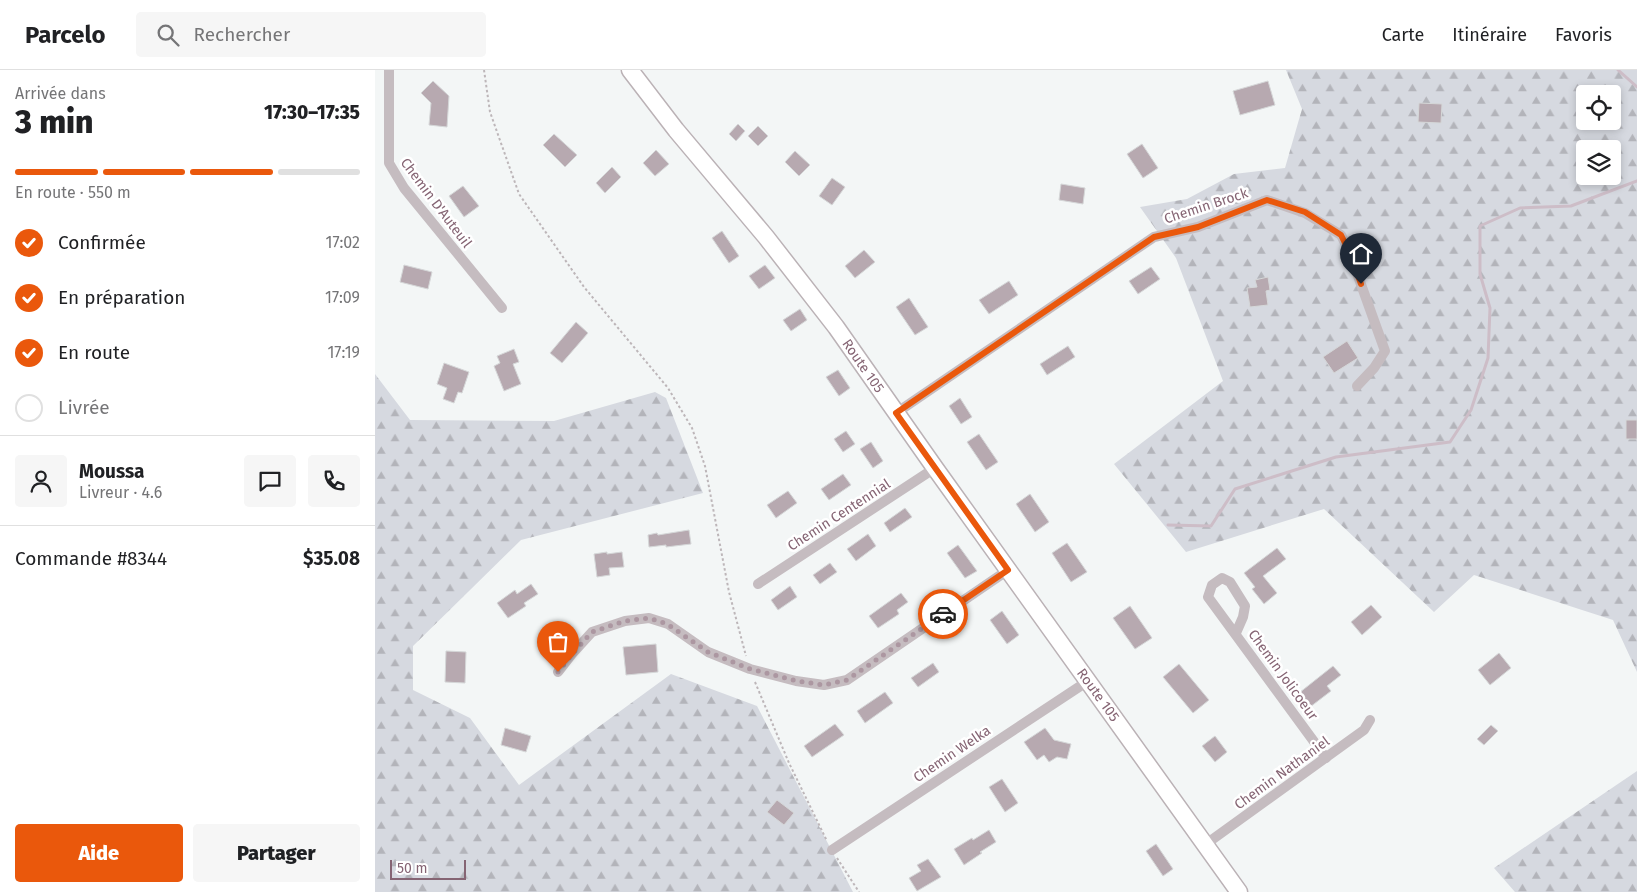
<!DOCTYPE html>
<html lang="fr">
<head>
<meta charset="utf-8">
<style>
  body { margin:0; font-family:"Fira Sans",sans-serif; background:#f6f6f6; color:#202124; height:100vh; display:flex; flex-direction:column; font-size:19px; white-space:nowrap }
  * { box-sizing:border-box; margin:0 }
  p { font-size:16px; color:#757577 }
  .icon { flex:none; width:28px; height:28px; fill:none; stroke:currentColor; stroke-width:2; stroke-linecap:round; stroke-linejoin:round }
  .map { position:relative; flex:1; overflow:hidden }
  .panel { display:flex; flex-direction:column; background:#fff; width:375px }
  .panel>* { flex:none }
  .controls { position:absolute; left:1201px; top:15px; display:grid; gap:10px }
  .controls a { display:grid; place-items:center; width:45px; height:45px; border-radius:5px; background:#fff; box-shadow:0 2px 8px #0003; font-size:25px }
  .scale { position:absolute; left:15px; bottom:12px; width:76px; box-sizing:border-box; padding-left:5px; border:2px solid #856473; border-top:0; font-size:14px; line-height:18px; white-space:nowrap; color:#856473; -webkit-text-stroke:4px #fff; paint-order:stroke }
  .pin { position:absolute; display:grid; place-items:center; width:42px; height:42px; color:#fff; margin:-51px -21px; border-radius:50% 50% 50% 0; rotate:-45deg; box-shadow:0 0 5px #0007 }
  .pin .icon { rotate:45deg }
  .courier { position:absolute; display:grid; place-items:center; width:50px; height:50px; margin:-25px; border:4px solid #ea580c; border-radius:50%; background:#fff; color:#222; box-shadow:0 1px 6px #0007 }
  .summary em { font-style:normal; font-weight:800 }
  .summary div { display:flex; flex-direction:column-reverse }
  .summary { display:flex; align-items:center; justify-content:space-between; height:85px; padding:0 15px }
  h1 { font-size:32px; font-weight:800; line-height:38px }
  .bar { display:grid; grid-template-columns:repeat(4,1fr); gap:8px 5px; align-content:center; height:60px; padding:0 15px }
  .bar i { height:6px; border-radius:4px; background:#e0e0e0 }
  .bar .active { background:#ea580c }
  .bar p { grid-column:span 4 }
  .line { display:flex; align-items:center; gap:12px; padding:0 15px; border-top:1px solid #e0e0e0 }
  .line div { flex:1 }
  .round { display:grid; place-items:center; flex:none; width:52px; height:52px; border-radius:5px; background:#f6f6f6 }
  ol { padding:0 15px; list-style:none }
  li { display:flex; align-items:center; gap:15px; height:55px }
  li p { margin-inline-start:auto }
  li .icon { padding:5px; border-radius:50%; background:#ea580c; color:#fff; stroke-width:4 }
  li:last-child { color:#757577 }
  li i { width:28px; height:28px; border:2px solid #e0e0e0; border-radius:50% }
  .cta { display:flex; gap:10px; margin-top:auto; padding:10px 15px }
  .cta a { flex:1; height:58px; border-radius:5px; background:#ea580c; color:#fff; font-size:20px; font-weight:800; line-height:58px; text-align:center }
  .cta a+a { background:#f6f6f6; color:#202124 }
  header { display:flex; align-items:center; gap:30px; box-sizing:border-box; height:70px; padding:0 25px; background:#fff; border-bottom:1px solid #e0e0e0 }
  header strong { font-size:24px }
  nav { display:flex; gap:28px; margin-inline-start:auto; font-size:18px }
  .search { width:350px; height:45px; background:#f6f6f6; display:flex; align-items:center; gap:12px; box-sizing:border-box; padding:0 18px; border-radius:5px; color:#757577; font-size:19px }
  main { display:flex; flex:1; min-height:0 }
  .map>svg:first-child { display:block }
  .forest { fill:url(#forest-firs); fill-rule:evenodd }
  .lines { fill:none; stroke-linecap:round; stroke-linejoin:round }
  .stream { stroke:#cdbdc7; stroke-width:3 }
  .building { fill:#b7a9b0; stroke:#d5d7d8 }
  .primary-casing { stroke:#bbb2b6; stroke-width:19 }
  .path { stroke:#bdb6b9; stroke-width:2; stroke-dasharray:2.5 2.5; stroke-linecap:butt }
  .minor { stroke:#c5bcc0; stroke-width:10 }
  .primary { stroke:#fff; stroke-width:16 }
  .done { stroke:#ac97a1; stroke-width:5; stroke-dasharray:0 9 }
  .route { stroke:#ea580c; stroke-width:6 }
  .labels { text-anchor:middle; dominant-baseline:central; stroke-width:5; stroke-linejoin:round; paint-order:stroke }
  .street-label { font-size:14px; fill:#856473; stroke:#fff }
</style>
</head>
<body>
<header>
<strong>Parcelo</strong>
<div class="search"><svg class="icon" aria-label="search" viewBox="0 0 24 24"><circle cx="10" cy="10" r="6"/><path d="M15 15l6 6"/></svg>Rechercher</div>
<nav><a>Carte</a><a>Itinéraire</a><a>Favoris</a></nav>
</header>
<main>
<section class="panel">
<div class="summary"><div><h1>3 min</h1><p>Arrivée dans</p></div><em>17:30–17:35</em></div>
<div class="bar"><i class="active"></i><i class="active"></i><i class="active"></i><i></i><p>En route · 550 m</p></div>
<ol>
<li><svg class="icon" aria-label="check" viewBox="0 0 24 24"><path d="M5 12l5 5 9-10"/></svg>Confirmée<p>17:02</p></li>
<li><svg class="icon" aria-label="check" viewBox="0 0 24 24"><path d="M5 12l5 5 9-10"/></svg>En préparation<p>17:09</p></li>
<li><svg class="icon" aria-label="check" viewBox="0 0 24 24"><path d="M5 12l5 5 9-10"/></svg>En route<p>17:19</p></li>
<li><i></i>Livrée</li>
</ol>
<div class="line" style="height:90px"><a class="round"><svg class="icon" aria-label="person" viewBox="0 0 24 24"><circle cx="12" cy="8" r="4"/><path d="M4 21q1-7 8-7t8 7"/></svg></a><div><b>Moussa</b><p>Livreur · 4.6</p></div><a class="round"><svg class="icon" aria-label="chat" viewBox="0 0 24 24"><path d="M4 5h16v11H9l-5 4z"/></svg></a><a class="round"><svg class="icon" aria-label="phone" viewBox="0 0 24 24"><path d="M5 4h4l2 5-3 2q2 4 5 5l2-3 5 2v4C11 20 4 13 5 4z"/></svg></a></div>
<div class="line" style="height:65px"><div>Commande #8344</div><b>$35.08</b></div>
<div class="cta"><a>Aide</a><a>Partager</a></div>
</section>
<div class="map">
<svg width="1262" height="822" viewBox="0 0 1262 822">
  <defs>
    <pattern id="forest-firs" width="22" height="20" patternUnits="userSpaceOnUse" patternTransform="scale(1.25)"><rect width="22" height="20" fill="#d6d9e0"/><path d="M5 1l3.5 6h-7zM16 11l3.5 6h-7z" fill="#b3b4ba"/></pattern>
  </defs>
  <rect width="100%" height="100%" fill="#f3f6f6"/>
  <g class="forest">
    <path d="M911 0H1262V602L1238 550 1099 505 1059 542 949 439 811 482 739 394 848 311 801 188 765 137 812 129 859 104 910 98 927 39ZM1210 24H1238V51H1210ZM1210 79H1238V106H1210Z"/>
    <path d="M0 304 35 350 179 351 280 322 291 328 328 423 146 470 38 576V620L95 648 144 715 296 604 382 636 478 822H0Z"/>
    <path d="M1262 701V822H1140L1119 798Z"/>
  </g>
  <g class="lines">
    <g class="stream">
      <path d="M1243 0 1262 17"/>
      <path d="M793 455 836 456 860 419 961 387 1075 372 1096 340 1113 288 1115 238 1105 204V156L1145 138 1196 136 1262 111"/>
    </g>
  </g>
  <g class="building">
    <path d="M58 11 74 26 72 57 54 55 56 33 46 23Z"/>
    <path d="M893 11 900 35 865 45 858 21Z"/>
    <path d="M1044 33 1067 34 1066 53 1043 52Z"/>
    <path d="M363 54 370 61 361 71 354 64Z"/>
    <path d="M383 56 393 66 383 76 373 66Z"/>
    <path d="M179 64 202 85 190 97 168 75Z"/>
    <path d="M767 74 783 98 768 108 752 84Z"/>
    <path d="M281 80 294 94 280 106 268 93Z"/>
    <path d="M420 81 435 95 424 106 410 92Z"/>
    <path d="M237 97 246 107 230 123 221 113Z"/>
    <path d="M457 108 470 117 457 135 444 126Z"/>
    <path d="M686 114 710 118 708 134 684 130Z"/>
    <path d="M88 116 104 136 89 147 74 126Z"/>
    <path d="M347 161 364 186 354 193 337 168Z"/>
    <path d="M489 180 500 192 480 208 470 196Z"/>
    <path d="M29 195 57 202 53 219 25 212Z"/>
    <path d="M390 195 400 208 384 219 374 206Z"/>
    <path d="M776 197 785 209 763 224 754 211Z"/>
    <path d="M893 207 895 220 891 221 893 235 875 237 872 218 882 217 880 210Z"/>
    <path d="M634 211 643 225 614 244 604 230Z"/>
    <path d="M534 228 553 257 540 265 521 237Z"/>
    <path d="M425 239 432 250 416 261 408 250Z"/>
    <path d="M201 252 213 263 187 293 175 283Z"/>
    <path d="M972 271 983 288 959 303 948 287Z"/>
    <path d="M693 276 700 287 672 305 665 294Z"/>
    <path d="M139 279 144 292 138 294 146 314 129 321 119 296 125 293 122 286Z"/>
    <path d="M69 293 94 302 87 323 83 322 79 333 68 329 72 318 62 314Z"/>
    <path d="M463 300 475 318 464 326 451 307Z"/>
    <path d="M585 328 597 347 586 354 574 336Z"/>
    <rect x="1251" y="350" width="11" height="19"/>
    <path d="M471 361 480 374 468 382 459 369Z"/>
    <path d="M604 364 623 392 611 400 592 372Z"/>
    <path d="M496 372 508 391 498 398 485 379Z"/>
    <path d="M468 404 476 415 454 430 446 419Z"/>
    <path d="M413 421 422 433 401 448 392 435Z"/>
    <path d="M655 424 674 452 660 462 641 434Z"/>
    <path d="M530 438 537 447 515 462 509 453Z"/>
    <path d="M314 460 316 474 291 477V475L274 477 273 465 282 463 283 465Z"/>
    <path d="M493 464 501 476 481 491 472 479Z"/>
    <path d="M692 473 712 502 696 512 677 483Z"/>
    <path d="M583 475 602 501 590 508 572 483Z"/>
    <path d="M902 478 911 489 888 506 902 523 889 534 877 519 880 517 869 503Z"/>
    <path d="M232 482V484L247 482 249 497 234 498 235 505 222 507 219 484Z"/>
    <path d="M455 493 462 502 445 514 438 505Z"/>
    <path d="M156 514 163 524 149 533 151 536 133 548 122 533 140 520 142 524Z"/>
    <path d="M415 516 422 527 403 540 396 530Z"/>
    <path d="M526 523 533 532 522 540 524 544 503 558 494 546Z"/>
    <path d="M996 535 1007 547 987 565 976 552Z"/>
    <path d="M755 536 777 568 760 579 738 548Z"/>
    <path d="M627 541 644 565 632 574 615 550Z"/>
    <path d="M281 574 283 602 251 605 248 577Z"/>
    <path d="M71 581 91 582 90 613 70 612Z"/>
    <path d="M1124 583 1136 598 1115 615 1103 600Z"/>
    <path d="M558 593 564 602 543 617 536 608Z"/>
    <path d="M804 594 834 630 818 643 788 607Z"/>
    <path d="M958 596 966 605 952 616 956 621 935 637 924 623Z"/>
    <path d="M510 622 518 633 490 653 482 641Z"/>
    <path d="M460 654 469 665 437 687 429 676Z"/>
    <path d="M1116 655 1123 661 1109 675 1102 669Z"/>
    <path d="M130 658 156 666 151 682 126 675Z"/>
    <path d="M670 658 679 670 696 674 692 689 682 687 674 692 669 685 662 690 649 672Z"/>
    <path d="M840 666 852 682 840 692 827 676Z"/>
    <path d="M627 709 643 733 630 742 614 717Z"/>
    <path d="M402 730 419 743 409 755 392 742Z"/>
    <path d="M614 760 621 772 605 782 607 783 589 795 579 779 597 768 598 770Z"/>
    <path d="M781 774 798 799 788 806 771 781Z"/>
    <path d="M553 789 566 807 542 821 534 808 546 801 542 795Z"/>
  </g>
  <g class="lines">
    <defs>
      <path id="primary" d="M255 0 301 60 391 167 461 257 560 398 864 822"/>
    </defs>
    <use href="#primary" class="primary-casing"/>
    <g class="path">
      <path d="M109 0 115 42 144 124 209 217 293 318 317 358 330 396 354 522 371 586"/>
      <path d="M380 612 414 693 452 771"/>
      <path d="M462 788 484 822"/>
    </g>
    <g class="minor">
      <path d="M14 0V93L29 118 127 238"/>
      <path d="M521 343 779 167 823 157 892 130 930 143 966 165 974 181 1010 281 999 298 982 316"/>
      <path d="M383 514 560 398"/>
      <path d="M861 563 868 547 870 536 855 512 847 508 837 515 833 527 951 688"/>
      <path d="M183 602 197 584 217 562 250 551 274 548 293 554 333 582 375 599 421 611 449 615 472 610 633 500"/>
      <path d="M831 774 989 660 995 650"/>
      <path d="M457 780 713 611"/>
    </g>
    <use href="#primary" class="primary"/>
  </g>
  <g class="lines">
    <path class="done" d="M183 602 197 584 217 562 250 551 274 548 292 554 333 582 375 599 422 611 449 615 472 610 568 544"/>
    <path class="route" d="M568 544 633 500 521 343 779 167 823 157 892 130 930 142 966 165 974 181 986 214"/>
  </g>
  <g class="labels">
    <g class="street-label">
      <text transform="translate(61 133) rotate(53)">Chemin D'Auteuil</text>
      <text transform="translate(831 136) rotate(-18)">Chemin Brock</text>
      <text transform="translate(488 296) rotate(55)">Route 105</text>
      <text transform="translate(464 445) rotate(-33)">Chemin Centennial</text>
      <text transform="translate(908 605) rotate(54)">Chemin Jolicoeur</text>
      <text transform="translate(723 625) rotate(54)">Route 105</text>
      <text transform="translate(577 684) rotate(-34)">Chemin Welka</text>
      <text transform="translate(907 703) rotate(-36)">Chemin Nathaniel</text>
    </g>
  </g>
</svg>
<div class="controls">
<a><svg class="icon" aria-label="locate" viewBox="0 0 24 24"><circle cx="12" cy="12" r="6"/><path d="M12 2v4M12 18v4M2 12h4M18 12h4"/></svg></a>
<a><svg class="icon" aria-label="layers" viewBox="0 0 24 24"><path d="M12 4l9 5-9 5-9-5zM3 14l9 5 9-5"/></svg></a>
</div>
<div class="scale">50 m</div>
<div class="pin" style="left:183px;top:602px;background:#ea580c"><svg class="icon" aria-label="bag" viewBox="0 0 24 24"><path d="M5 8h14l-1 12H6zM9 8a3 3 0 0 1 6 0"/></svg></div>
<div class="pin" style="left:986px;top:214px;background:#1f2937"><svg class="icon" aria-label="home" viewBox="0 0 24 24"><path d="M3 11l9-7 9 7M6 9v11h12V9"/></svg></div>
<div class="courier" style="left:568px;top:544px"><svg class="icon" aria-label="car" viewBox="0 0 24 24"><path d="M5 17H2v-5l4-1 3-4h7l3 4 3 1v5h-3M9 17h6M6 11h13"/><circle cx="7" cy="17" r="2"/><circle cx="17" cy="17" r="2"/></svg></div>
</div>
</main>
</body>
</html>
